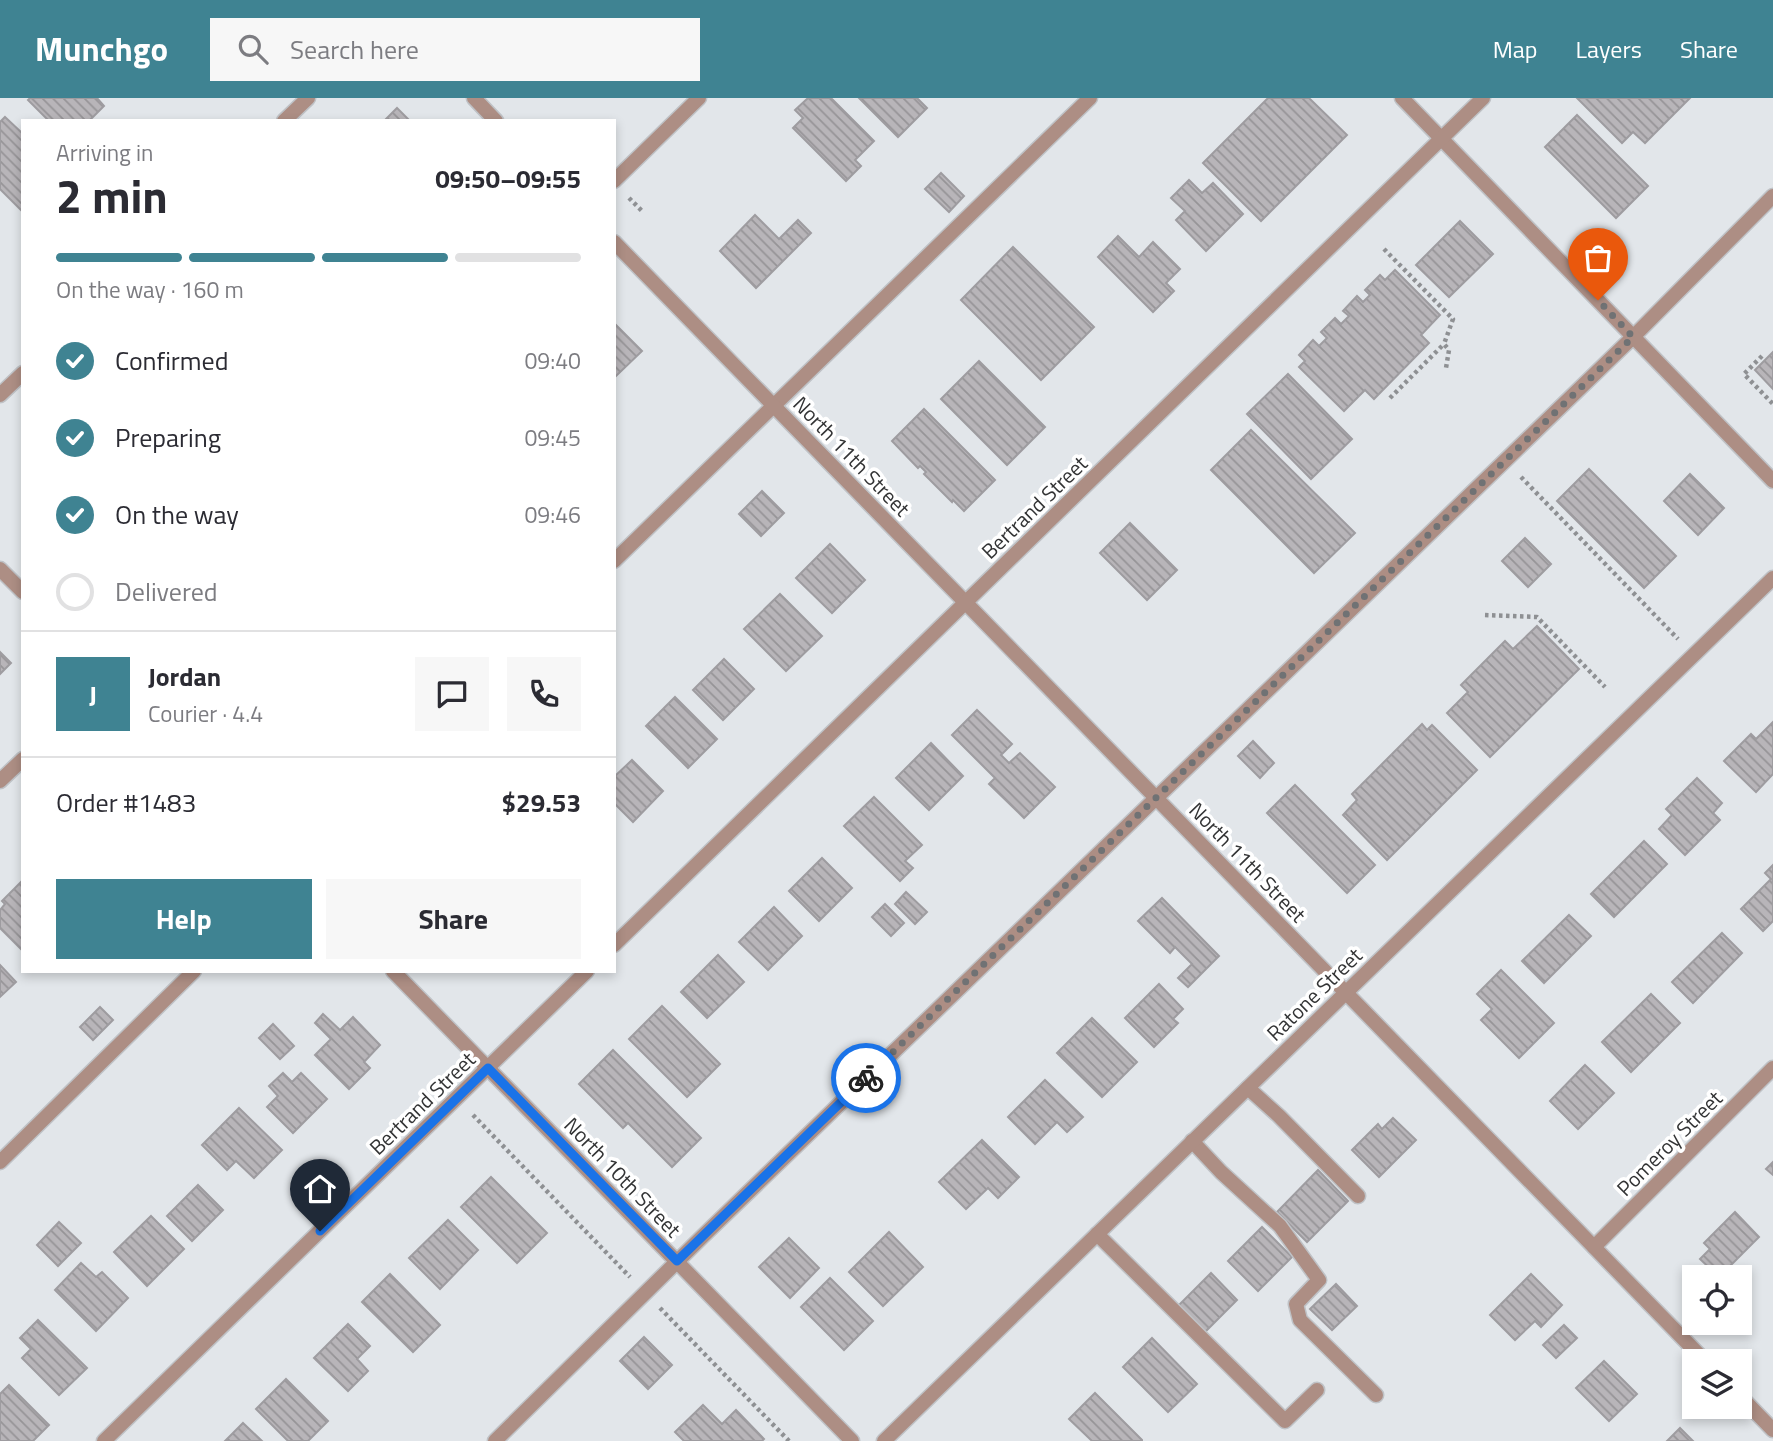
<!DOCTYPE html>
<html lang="en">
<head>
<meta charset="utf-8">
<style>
  body { margin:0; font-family:"Titillium Web",sans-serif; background:#f7f7f7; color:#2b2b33; height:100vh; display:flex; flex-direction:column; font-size:26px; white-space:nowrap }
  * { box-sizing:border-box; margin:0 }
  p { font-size:23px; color:#7c7c81 }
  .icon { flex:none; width:38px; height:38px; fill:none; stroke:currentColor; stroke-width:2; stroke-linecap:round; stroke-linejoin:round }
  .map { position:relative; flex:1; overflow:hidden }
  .drawer { position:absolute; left:21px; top:21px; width:595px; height:854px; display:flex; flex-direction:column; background:#fff; border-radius:0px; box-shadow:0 4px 10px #0003 }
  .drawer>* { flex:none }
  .controls { position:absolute; left:1682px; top:1167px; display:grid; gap:14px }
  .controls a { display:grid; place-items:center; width:70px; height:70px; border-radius:0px; background:#fff; box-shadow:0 4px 10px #0003; font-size:35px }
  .pin { position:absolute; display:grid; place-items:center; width:60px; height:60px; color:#fff; margin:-72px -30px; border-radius:50% 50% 50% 0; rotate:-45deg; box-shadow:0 0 7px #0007 }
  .pin .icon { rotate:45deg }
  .courier { position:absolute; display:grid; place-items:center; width:70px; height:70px; margin:-35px; border:5px solid #1a73e8; border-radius:50%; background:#fff; color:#222; box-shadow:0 2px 9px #0007 }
  .headline em { font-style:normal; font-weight:700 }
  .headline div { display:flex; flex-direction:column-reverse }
  .headline { display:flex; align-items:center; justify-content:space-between; height:119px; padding:0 35px }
  h1 { font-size:46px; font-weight:700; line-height:52px }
  .bar { display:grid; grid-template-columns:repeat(4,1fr); gap:10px 7px; align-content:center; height:84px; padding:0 35px }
  .bar i { height:9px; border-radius:5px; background:#e1e1e2 }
  .bar .current { background:#3f8392 }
  .bar p { grid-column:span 4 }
  .line { display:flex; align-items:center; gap:18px; padding:0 35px; border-top:2px solid #e1e1e2 }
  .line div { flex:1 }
  .round { display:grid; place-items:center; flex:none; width:74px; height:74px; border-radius:0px; background:#f7f7f7 }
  ol { padding:0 35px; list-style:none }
  li { display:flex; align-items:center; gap:21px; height:77px }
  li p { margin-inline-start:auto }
  li .icon { padding:7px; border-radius:50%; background:#3f8392; color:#fff; stroke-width:4 }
  li:last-child { color:#7c7c81 }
  li i { width:38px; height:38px; border:4px solid #e1e1e2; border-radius:50% }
  .button { display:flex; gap:14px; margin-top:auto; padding:14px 35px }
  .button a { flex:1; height:80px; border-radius:0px; background:#3f8392; color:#fff; font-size:28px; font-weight:700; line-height:80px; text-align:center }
  .button a+a { background:#f7f7f7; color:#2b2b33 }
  header { display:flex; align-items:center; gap:42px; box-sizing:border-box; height:98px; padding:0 35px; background:#3f8392; color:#fff }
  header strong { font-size:33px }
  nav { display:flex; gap:38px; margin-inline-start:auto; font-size:24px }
  .search { width:490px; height:63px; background:#f7f7f7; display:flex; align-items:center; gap:18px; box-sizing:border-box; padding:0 24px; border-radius:0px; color:#7c7c81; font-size:26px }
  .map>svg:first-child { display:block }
  .building { fill:url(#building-back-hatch); stroke:#9e9ca0; stroke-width:2 }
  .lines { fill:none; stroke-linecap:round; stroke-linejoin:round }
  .service-casing { stroke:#bfc2c6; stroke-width:17 }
  .minor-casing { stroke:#bfc2c6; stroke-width:17 }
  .path { stroke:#8e9093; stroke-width:4.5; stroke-dasharray:3.5 3.5; stroke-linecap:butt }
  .service { stroke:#ad8e84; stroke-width:14 }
  .minor { stroke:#ad8e84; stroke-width:14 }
  .done { stroke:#707274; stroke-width:7; stroke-dasharray:0 12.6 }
  .route { stroke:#1a73e8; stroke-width:9 }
  .labels { text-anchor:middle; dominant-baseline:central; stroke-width:7; stroke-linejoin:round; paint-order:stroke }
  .street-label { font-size:21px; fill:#333435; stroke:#fff }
</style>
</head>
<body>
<header>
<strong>Munchgo</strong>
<div class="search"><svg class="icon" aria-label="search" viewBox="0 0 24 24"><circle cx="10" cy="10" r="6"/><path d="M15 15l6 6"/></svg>Search here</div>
<nav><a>Map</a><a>Layers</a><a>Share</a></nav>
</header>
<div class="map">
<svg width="1773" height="1343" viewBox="0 0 1773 1343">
  <defs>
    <pattern id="building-back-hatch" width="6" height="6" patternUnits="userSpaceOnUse" patternTransform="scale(1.75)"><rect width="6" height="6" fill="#b8b5b9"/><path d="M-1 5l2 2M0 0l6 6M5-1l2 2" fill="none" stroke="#969497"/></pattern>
  </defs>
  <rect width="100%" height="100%" fill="#e2e6ea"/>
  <g class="building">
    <path d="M30 0H97L104 8 89 23H49L28 2Z"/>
    <path d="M808 0H831L874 43 855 62 861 68 846 83 793 30 803 20 795 12Z"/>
    <path d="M859 0H917L927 10 898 39Z"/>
    <path d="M1268 0H1309L1347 37 1261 123 1203 65Z"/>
    <path d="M1577 0H1690L1645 45 1633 34 1622 45Z"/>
    <path d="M397 10 410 23H384Z"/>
    <path d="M1577 17 1648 88 1616 120 1545 49Z"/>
    <path d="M5 19 23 36V114L0 91V24Z"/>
    <path d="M941 75 964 98 949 114 925 91Z"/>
    <path d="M1189 82 1202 95 1213 85 1243 116 1206 153 1176 122 1185 113 1171 100Z"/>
    <path d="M755 117 779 141 798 122 811 135 756 190 720 153Z"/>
    <path d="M1460 123 1493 156 1449 199 1416 167Z"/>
    <path d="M1118 138 1139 159 1153 144 1180 171 1166 185 1174 193 1153 214 1098 159Z"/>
    <path d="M1013 149 1094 229 1041 282 961 202Z"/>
    <path d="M1395 172 1440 217 1421 237 1429 245 1374 301 1365 292 1344 313 1299 269 1305 263 1299 257 1313 242 1319 248 1327 240 1321 234 1335 220 1341 226 1349 218 1343 213 1357 198 1363 204 1370 197 1365 192 1380 177 1385 182Z"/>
    <path d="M614 225 642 253 614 280Z"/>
    <path d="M1773 254V291L1755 272Z"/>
    <path d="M979 263 1045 329 1007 367 941 301Z"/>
    <path d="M1288 276 1352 341 1311 381 1247 316Z"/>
    <path d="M924 311 995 382 964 413 953 402 952 404 924 376 926 374 920 368 918 370 892 343Z"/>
    <path d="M1251 332 1355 435 1314 475 1211 372Z"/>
    <path d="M1589 371 1676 458 1644 490 1557 403Z"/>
    <path d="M1690 376 1724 410 1698 437 1664 403Z"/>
    <path d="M762 393 784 415 761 438 739 416Z"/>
    <path d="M1130 425 1177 472 1147 502 1100 455Z"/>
    <path d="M1525 440 1551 466 1528 489 1502 463Z"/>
    <path d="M830 446 865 482 832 515 796 480Z"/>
    <path d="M780 496 822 538 786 573 744 531Z"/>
    <path d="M1537 528 1579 571 1490 659 1447 615 1468 594 1461 587 1505 543 1513 551Z"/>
    <path d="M0 554 11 565 0 576Z"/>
    <path d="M724 561 754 591 723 622 693 592Z"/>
    <path d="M675 599 717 641 688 670 646 628Z"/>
    <path d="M977 612 1012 646 1001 657 1009 665 1020 655 1055 689 1024 720 989 686 995 680 952 637Z"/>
    <path d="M1773 624V676L1756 694 1724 663 1751 636 1756 641Z"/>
    <path d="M1422 626 1427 632 1432 627 1477 672 1387 762 1343 717 1357 702 1352 696Z"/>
    <path d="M1253 643 1274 665 1260 680 1238 658Z"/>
    <path d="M931 645 963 678 929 712 896 680Z"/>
    <path d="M632 662 663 693 633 724 614 705V679Z"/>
    <path d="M1697 680 1722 705 1713 715 1720 722 1685 757 1659 731 1672 717 1666 711Z"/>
    <path d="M1295 687 1375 767 1347 795 1267 715Z"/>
    <path d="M874 699 922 747 905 763 913 770 900 783 844 728Z"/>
    <path d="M1644 743 1667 766 1614 819 1591 796Z"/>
    <path d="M822 760 852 790 819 823 789 793Z"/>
    <path d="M1773 767V823L1763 833 1741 811 1771 781 1765 775Z"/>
    <path d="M23 782V849L21 851 0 830V812L5 806 2 803Z"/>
    <path d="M906 794 927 814 915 826 895 806Z"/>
    <path d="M1162 800 1219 858 1188 889 1178 880 1192 866 1175 849 1170 855 1138 823Z"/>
    <path d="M885 806 904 825 891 838 872 819Z"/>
    <path d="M774 809 802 838 768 872 739 844Z"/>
    <path d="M1569 817 1591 838 1544 885 1522 863Z"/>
    <path d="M1722 835 1742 855 1693 905 1672 884Z"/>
    <path d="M718 857 744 884 707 920 681 894Z"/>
    <path d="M0 867 16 884 0 899Z"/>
    <path d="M1501 872 1554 925 1519 960 1481 922 1492 911 1477 896Z"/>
    <path d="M1159 886 1183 911 1173 921 1178 925 1154 949 1125 920Z"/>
    <path d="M1651 896 1680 925 1631 974 1602 944Z"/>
    <path d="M662 908 720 966 687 999 629 941Z"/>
    <path d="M100 909 113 922 93 942 80 929Z"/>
    <path d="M323 916 340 932 353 919 380 947 364 964 370 970 349 991 315 957 331 941 315 925Z"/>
    <path d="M1092 920 1137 964 1102 999 1057 955Z"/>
    <path d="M273 926 294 948 280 961 259 940Z"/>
    <path d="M613 952 701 1040 672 1069 628 1025 623 1030 579 986Z"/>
    <path d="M1585 967 1614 995 1578 1031 1550 1003Z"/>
    <path d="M283 975 292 984 301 975 327 1001 293 1035 267 1009 278 998 269 988Z"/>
    <path d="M1045 982 1083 1019 1067 1034 1057 1024 1035 1046 1008 1019Z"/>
    <path d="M239 1010 282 1052 254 1080 236 1063 227 1072 202 1047Z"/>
    <path d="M1393 1020 1416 1042 1379 1079 1352 1052 1378 1026 1382 1031Z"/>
    <path d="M982 1042 1019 1079 998 1100 988 1090 966 1111 939 1084Z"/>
    <path d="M1773 1064V1077L1766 1071Z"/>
    <path d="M1318 1072 1348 1103 1307 1144 1277 1114Z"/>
    <path d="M491 1079 547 1135 517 1165 461 1109Z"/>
    <path d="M198 1087 223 1112 192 1143 167 1118Z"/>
    <path d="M1735 1114 1759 1139 1719 1179 1700 1161 1710 1151 1704 1145Z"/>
    <path d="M151 1118 184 1151 147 1188 114 1154Z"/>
    <path d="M448 1122 478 1152 440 1191 409 1160Z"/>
    <path d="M59 1124 81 1145 58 1168 37 1147Z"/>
    <path d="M1262 1129 1292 1159 1258 1193 1228 1163Z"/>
    <path d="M889 1134 923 1169 883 1208 849 1174Z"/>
    <path d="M789 1140 819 1170 790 1200 759 1169Z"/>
    <path d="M81 1165 96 1179 102 1174 128 1200 96 1233 55 1192Z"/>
    <path d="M1211 1175 1237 1202 1204 1235 1177 1209Z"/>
    <path d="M390 1176 440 1227 413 1254 362 1204Z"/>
    <path d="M1531 1176 1562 1207 1541 1229 1535 1223 1515 1242 1490 1217Z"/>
    <path d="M830 1180 873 1223 844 1252 801 1209Z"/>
    <path d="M1336 1186 1357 1208 1332 1232 1310 1211Z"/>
    <path d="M1740 1204 1749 1214 1740 1223Z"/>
    <path d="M38 1222 87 1270 59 1297 22 1260 31 1251 20 1240Z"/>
    <path d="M348 1226 370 1248 357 1261 368 1273 348 1293 314 1260Z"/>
    <path d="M1564 1227 1577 1240 1556 1260 1543 1247Z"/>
    <path d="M644 1239 672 1267 648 1291 620 1263Z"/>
    <path d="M1152 1240 1197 1286 1168 1314 1123 1269Z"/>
    <path d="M1604 1263 1637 1296 1609 1323 1576 1290Z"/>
    <path d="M286 1281 328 1323 308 1343H288L256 1311Z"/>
    <path d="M9 1287 49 1327 33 1343H0V1296Z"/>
    <path d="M1095 1295 1142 1342V1343H1092L1069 1321Z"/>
    <path d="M703 1307 722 1326 736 1312 764 1341 762 1343H684L675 1334Z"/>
    <path d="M243 1325 262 1343H225Z"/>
    <path d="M1680 1330 1693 1343H1667Z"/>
  </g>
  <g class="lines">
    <defs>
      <g id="service">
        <path d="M284 23 308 0"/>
        <path d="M0 297 23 275"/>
        <path d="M614 463 1090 0"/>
        <path d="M1248 990 1279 1018 1358 1098"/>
        <path d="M1192 1043 1221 1074 1280 1128 1319 1182 1296 1206 1300 1222 1376 1297"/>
        <path d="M0 1064 194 873"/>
        <path d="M1097 1136 1285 1323 1317 1292"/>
        <path d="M495 1343 702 1139 1633 239 1773 98"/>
      </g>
      <g id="minor">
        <path d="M474 0 496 23"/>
        <path d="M1402 0 1773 383"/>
        <path d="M614 83 699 0"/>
        <path d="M614 144 1706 1264"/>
        <path d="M0 471 23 494"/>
        <path d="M0 683 23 661"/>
        <path d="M614 847 1483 0"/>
        <path d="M393 873 852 1343"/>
        <path d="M1594 1149 1773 970"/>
        <path d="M1740 1298 1773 1332"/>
        <path d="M104 1343 587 873"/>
        <path d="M884 1343 1773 480"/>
      </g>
    </defs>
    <use href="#service" class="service-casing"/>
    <use href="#minor" class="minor-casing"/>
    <g class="path">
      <path d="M629 100 642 113"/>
      <path d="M1384 151 1453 221 1444 246 1449 252 1446 270"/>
      <path d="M1762 258 1744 276 1773 306"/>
      <path d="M1390 300 1444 246"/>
      <path d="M1521 379 1678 541"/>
      <path d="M1485 517 1537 519 1605 589"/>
      <path d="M473 1017 630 1179"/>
      <path d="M660 1210 789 1343"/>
    </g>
    <use href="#service" class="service"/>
    <use href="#minor" class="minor"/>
  </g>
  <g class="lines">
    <path class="done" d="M866 980 1633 239 1598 202"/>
    <path class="route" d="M320 1133 488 970 677 1163 866 980"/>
  </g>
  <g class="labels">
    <g class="street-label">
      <text transform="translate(852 358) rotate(46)">North 11th Street</text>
      <text transform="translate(1034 409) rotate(-44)">Bertrand Street</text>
      <text transform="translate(1248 764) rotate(46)">North 11th Street</text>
      <text transform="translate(1314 896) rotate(-44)">Ratone Street</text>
      <text transform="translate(422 1005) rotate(-44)">Bertrand Street</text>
      <text transform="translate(1669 1045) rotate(-45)">Pomeroy Street</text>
      <text transform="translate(623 1079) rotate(46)">North 10th Street</text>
    </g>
  </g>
</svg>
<div class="controls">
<a><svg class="icon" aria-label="locate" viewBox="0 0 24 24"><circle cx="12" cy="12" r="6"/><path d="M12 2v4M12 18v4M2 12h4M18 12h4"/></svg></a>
<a><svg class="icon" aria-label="layers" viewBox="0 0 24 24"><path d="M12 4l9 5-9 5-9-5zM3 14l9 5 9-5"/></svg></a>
</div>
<div class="pin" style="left:1598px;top:202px;background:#ea580c"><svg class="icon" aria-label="bag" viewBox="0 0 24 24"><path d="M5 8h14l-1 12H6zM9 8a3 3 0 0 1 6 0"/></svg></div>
<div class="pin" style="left:320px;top:1133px;background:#1f2937"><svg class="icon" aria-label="home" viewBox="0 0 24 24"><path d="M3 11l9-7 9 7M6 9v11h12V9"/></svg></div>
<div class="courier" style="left:866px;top:980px"><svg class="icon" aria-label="bike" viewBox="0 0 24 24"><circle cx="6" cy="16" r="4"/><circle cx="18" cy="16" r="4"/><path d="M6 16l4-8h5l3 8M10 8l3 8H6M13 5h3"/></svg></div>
<section class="drawer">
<div class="headline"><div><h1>2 min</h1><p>Arriving in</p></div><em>09:50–09:55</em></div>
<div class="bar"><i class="current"></i><i class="current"></i><i class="current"></i><i></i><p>On the way · 160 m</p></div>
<ol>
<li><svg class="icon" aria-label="check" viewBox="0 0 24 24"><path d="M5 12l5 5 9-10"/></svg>Confirmed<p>09:40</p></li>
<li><svg class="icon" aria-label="check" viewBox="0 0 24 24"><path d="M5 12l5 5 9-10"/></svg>Preparing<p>09:45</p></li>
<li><svg class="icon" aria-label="check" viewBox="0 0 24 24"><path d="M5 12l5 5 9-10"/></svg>On the way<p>09:46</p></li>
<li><i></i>Delivered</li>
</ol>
<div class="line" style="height:126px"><b class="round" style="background:#3f8392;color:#fff">J</b><div><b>Jordan</b><p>Courier · 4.4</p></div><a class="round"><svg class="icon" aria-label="chat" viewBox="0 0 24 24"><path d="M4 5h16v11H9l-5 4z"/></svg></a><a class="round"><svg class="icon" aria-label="phone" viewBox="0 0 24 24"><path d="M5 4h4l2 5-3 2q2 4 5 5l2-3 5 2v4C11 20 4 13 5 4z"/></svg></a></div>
<div class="line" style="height:91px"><div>Order #1483</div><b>$29.53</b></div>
<div class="button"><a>Help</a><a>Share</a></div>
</section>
</div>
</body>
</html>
